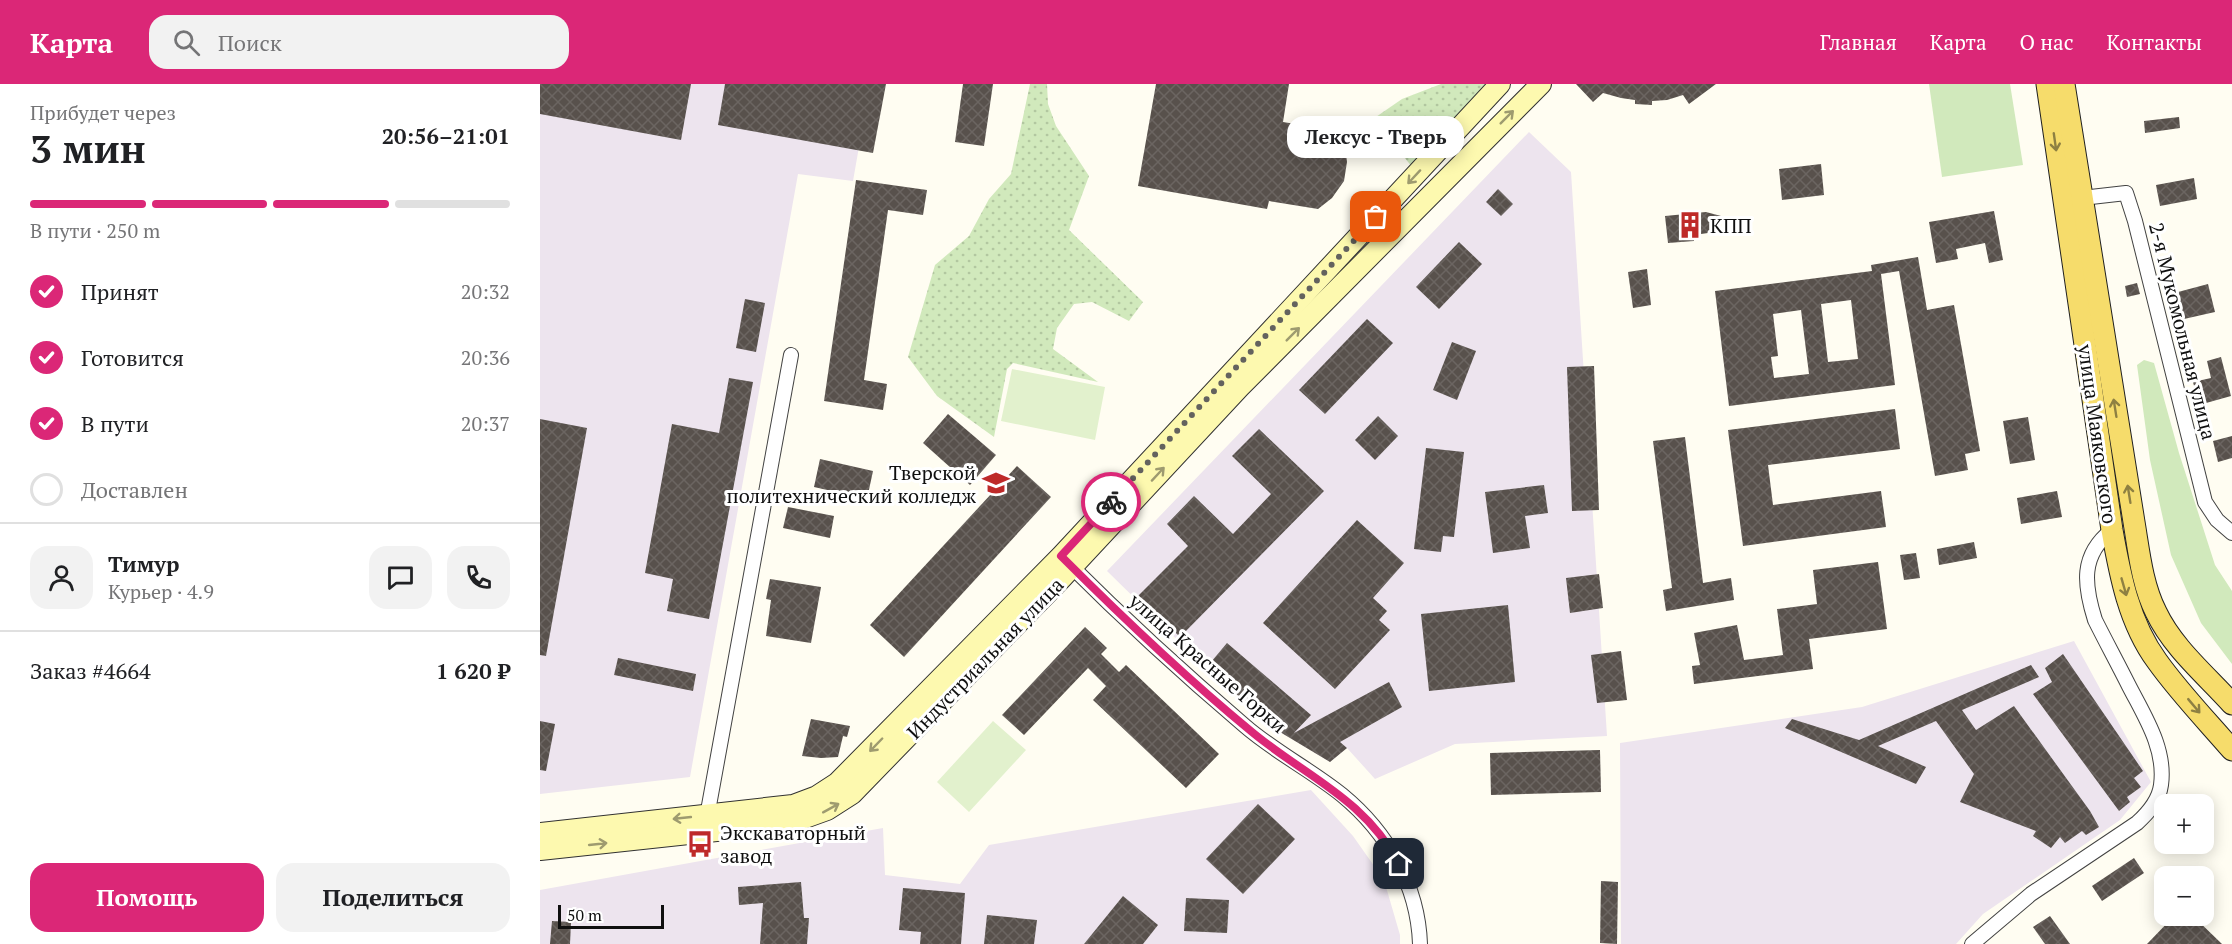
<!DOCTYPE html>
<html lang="ru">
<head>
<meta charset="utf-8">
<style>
  body { margin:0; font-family:"PT Serif",serif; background:#f2f2f2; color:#202124; height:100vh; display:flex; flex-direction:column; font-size:22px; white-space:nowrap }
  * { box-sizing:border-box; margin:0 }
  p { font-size:20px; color:#757577 }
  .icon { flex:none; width:33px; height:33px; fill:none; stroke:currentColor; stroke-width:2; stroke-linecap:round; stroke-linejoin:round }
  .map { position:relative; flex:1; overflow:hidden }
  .panel { display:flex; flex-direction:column; background:#fff; width:540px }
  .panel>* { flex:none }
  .controls { position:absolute; left:1614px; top:710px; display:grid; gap:12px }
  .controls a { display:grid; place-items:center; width:60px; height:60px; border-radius:12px; background:#fff; box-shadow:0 3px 15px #0003; font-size:30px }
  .scale { position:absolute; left:18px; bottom:15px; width:106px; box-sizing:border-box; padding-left:6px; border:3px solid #0f0f0f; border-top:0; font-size:16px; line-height:21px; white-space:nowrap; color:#0f0f0f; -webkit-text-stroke:4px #fff; paint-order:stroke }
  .pin { position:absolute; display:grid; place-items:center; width:51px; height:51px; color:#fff; margin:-26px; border-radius:12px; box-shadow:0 3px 9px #0006 }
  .courier { position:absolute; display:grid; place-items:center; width:60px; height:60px; margin:-30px; border:4px solid #db2777; border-radius:50%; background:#fff; color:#222; box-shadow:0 2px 8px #0007 }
  .bubble { position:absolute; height:42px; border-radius:18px; background:#fff; box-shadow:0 3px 15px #0003; font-size:20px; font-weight:700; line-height:42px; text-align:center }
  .overview em { font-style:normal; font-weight:700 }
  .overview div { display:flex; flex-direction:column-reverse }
  .overview { display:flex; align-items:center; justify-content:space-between; height:102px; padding:0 30px }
  h1 { font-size:39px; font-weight:700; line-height:45px }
  .bar { display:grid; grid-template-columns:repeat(4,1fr); gap:9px 6px; align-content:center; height:72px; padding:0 30px }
  .bar i { height:8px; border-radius:4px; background:#e0e0e0 }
  .bar .on { background:#db2777 }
  .bar p { grid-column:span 4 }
  .line { display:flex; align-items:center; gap:15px; padding:0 30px; border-top:2px solid #e0e0e0 }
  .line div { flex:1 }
  .round { display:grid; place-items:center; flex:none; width:63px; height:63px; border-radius:18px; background:#f2f2f2 }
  ol { padding:0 30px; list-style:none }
  li { display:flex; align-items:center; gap:18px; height:66px }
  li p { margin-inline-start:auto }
  li .icon { padding:6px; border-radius:50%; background:#db2777; color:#fff; stroke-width:4 }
  li:last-child { color:#757577 }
  li i { width:33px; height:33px; border:3px solid #e0e0e0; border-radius:50% }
  .cta { display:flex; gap:12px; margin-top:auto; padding:12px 30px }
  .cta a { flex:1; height:69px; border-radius:18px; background:#db2777; color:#fff; font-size:24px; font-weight:700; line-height:69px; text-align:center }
  .cta a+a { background:#f2f2f2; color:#202124 }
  header { display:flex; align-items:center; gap:36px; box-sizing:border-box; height:84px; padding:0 30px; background:#db2777; color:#fff }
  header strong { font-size:28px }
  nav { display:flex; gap:33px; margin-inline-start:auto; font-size:21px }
  .search { width:420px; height:54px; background:#f2f2f2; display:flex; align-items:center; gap:15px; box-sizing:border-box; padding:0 21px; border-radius:18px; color:#757577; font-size:22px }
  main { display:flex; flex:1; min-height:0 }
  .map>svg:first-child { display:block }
  .industrial { fill:#ede4ee }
  .grass { fill:#d1e9bc }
  .park { fill:url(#park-dots) }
  .pitch { fill:#e2f1cd }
  .building { fill:url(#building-cross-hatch); fill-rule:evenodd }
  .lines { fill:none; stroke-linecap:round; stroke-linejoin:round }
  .street-casing { stroke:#424242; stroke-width:16 }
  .secondary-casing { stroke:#313131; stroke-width:22 }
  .primary-casing { stroke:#202020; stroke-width:23 }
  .street { stroke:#fff; stroke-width:14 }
  .secondary { stroke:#fdf9af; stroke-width:20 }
  .primary { stroke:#f6dc6b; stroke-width:21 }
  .oneway { stroke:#9e9b6f }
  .oneway2 { stroke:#8e8042 }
  .done { stroke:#63625e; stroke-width:6; stroke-dasharray:0 10.8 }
  .route { stroke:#db2777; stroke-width:8 }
  .labels { text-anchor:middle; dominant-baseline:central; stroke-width:6; stroke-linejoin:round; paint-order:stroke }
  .poi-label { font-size:20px; fill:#0f0f0f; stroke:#fff; text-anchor:start }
  .street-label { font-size:20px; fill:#0f0f0f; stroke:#fff }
</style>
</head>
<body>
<header>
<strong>Карта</strong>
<div class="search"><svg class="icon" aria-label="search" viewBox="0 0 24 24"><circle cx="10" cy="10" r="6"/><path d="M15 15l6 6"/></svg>Поиск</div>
<nav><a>Главная</a><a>Карта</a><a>О нас</a><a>Контакты</a></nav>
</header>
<main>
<section class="panel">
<div class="overview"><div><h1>3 мин</h1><p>Прибудет через</p></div><em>20:56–21:01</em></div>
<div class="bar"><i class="on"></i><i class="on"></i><i class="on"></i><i></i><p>В пути · 250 m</p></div>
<ol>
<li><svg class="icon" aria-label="check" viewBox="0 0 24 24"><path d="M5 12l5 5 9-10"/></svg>Принят<p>20:32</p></li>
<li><svg class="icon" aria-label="check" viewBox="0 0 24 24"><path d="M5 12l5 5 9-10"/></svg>Готовится<p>20:36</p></li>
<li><svg class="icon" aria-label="check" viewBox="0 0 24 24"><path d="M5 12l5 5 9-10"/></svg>В пути<p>20:37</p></li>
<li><i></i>Доставлен</li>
</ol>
<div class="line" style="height:108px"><a class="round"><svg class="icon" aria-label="person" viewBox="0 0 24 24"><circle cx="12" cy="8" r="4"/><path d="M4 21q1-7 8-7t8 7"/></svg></a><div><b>Тимур</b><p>Курьер · 4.9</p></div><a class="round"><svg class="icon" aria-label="chat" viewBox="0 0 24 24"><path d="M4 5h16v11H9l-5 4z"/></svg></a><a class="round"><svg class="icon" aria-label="phone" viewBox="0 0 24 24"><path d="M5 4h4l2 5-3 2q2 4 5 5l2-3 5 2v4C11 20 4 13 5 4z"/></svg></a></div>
<div class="line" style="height:78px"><div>Заказ #4664</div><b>1 620 ₽</b></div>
<div class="cta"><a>Помощь</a><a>Поделиться</a></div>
</section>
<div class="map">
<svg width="1692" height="860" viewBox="0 0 1692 860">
  <defs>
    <pattern id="park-dots" width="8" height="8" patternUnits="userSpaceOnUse" patternTransform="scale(1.5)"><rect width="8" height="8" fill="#d1e9bc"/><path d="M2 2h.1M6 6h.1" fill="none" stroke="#b2c7a0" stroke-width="1.8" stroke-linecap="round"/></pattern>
    <pattern id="building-cross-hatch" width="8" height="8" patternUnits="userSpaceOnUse" patternTransform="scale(1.5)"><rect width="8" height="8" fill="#58514c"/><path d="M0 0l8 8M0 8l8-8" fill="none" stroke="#6b6561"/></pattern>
  </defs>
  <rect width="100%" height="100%" fill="#fffdf2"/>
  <g class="industrial">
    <path d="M0 0H330L313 97 258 90 150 693 0 710Z"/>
    <path d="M989 48 1031 88 1067 652 915 660 835 695 807 664 790 678 740 648 666 584 567 487Z"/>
    <path d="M1534 557 1611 698 1580 736 1443 830 1416 860H1081L1080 659 1322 623Z"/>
    <path d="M771 706 813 752 844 796 860 851V860H0V806L343 744 345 791 420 800 449 761Z"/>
  </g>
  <g class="grass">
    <path d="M1389 0H1470L1483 81 1402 93Z"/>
    <path d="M1604 276 1614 279 1639 369 1675 481 1692 507V580L1661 539 1631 471 1610 376 1597 281Z"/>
  </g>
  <g class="park">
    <path d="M490 0H507L508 20 516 42 549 92 529 146 603 218 589 237 552 218 534 220 517 244 513 265 558 298 473 279 467 285 454 353 397 312 368 273 395 181 429 152 449 115 471 90Z"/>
    <path d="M901 0H966L877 89 833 35 862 15Z"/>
  </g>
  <g class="pitch">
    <path d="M472 285 565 303 555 356 461 337Z"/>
    <path d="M453 637 486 666 429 728 397 698Z"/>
  </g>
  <g class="building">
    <path d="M0 0H151L141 56 0 30Z"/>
    <path d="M185 0H346L333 69 178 41Z"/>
    <path d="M423 0H453L444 62 415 58Z"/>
    <path d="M616 0H749L743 38 798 47 805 61 807 78 804 97 792 114 778 125 729 117 727 125 598 102Z"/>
    <path d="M1036 0H1176L1149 20 1143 11 1127 16 1112 17V21L1095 20V16L1081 14 1063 9 1053 18Z"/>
    <path d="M1639 33 1640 44 1605 49 1604 37Z"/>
    <path d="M1281 80 1284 111 1242 116 1239 85Z"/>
    <path d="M1654 94 1657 115 1620 122 1616 101Z"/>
    <path d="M316 96 387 106 383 131 348 126 324 296 347 300 343 326 284 317Z"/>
    <path d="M958 105 973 120 961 132 946 118Z"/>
    <path d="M1454 127 1463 176 1449 179 1445 159 1416 165 1418 175 1396 179 1389 138Z"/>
    <path d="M1166 128 1181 132 1168 149 1154 151V157L1128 159 1125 132Z"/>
    <path d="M919 158 942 180 899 225 876 203Z"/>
    <path d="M1378 173 1387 226 1414 221 1440 367 1425 370 1428 386 1395 392 1359 187 1341 190 1355 301 1189 322 1175 207 1332 187 1331 181ZM1311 216 1318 275 1288 278 1281 220ZM1261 226 1269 290 1234 294 1231 273 1238 272 1233 230Z"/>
    <path d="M1107 185 1111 221 1093 224 1088 188Z"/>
    <path d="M1597 199 1600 210 1587 213 1585 202Z"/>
    <path d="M1668 200 1675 228 1644 235 1638 208Z"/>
    <path d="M205 215 225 219 216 268 196 264Z"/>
    <path d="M827 235 853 259 785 330 759 306Z"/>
    <path d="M912 258 936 267 917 316 893 306Z"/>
    <path d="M1681 273 1691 312 1659 321 1653 298 1671 294 1667 277Z"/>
    <path d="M1054 282 1059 426 1032 427 1027 283Z"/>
    <path d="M189 294 213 298 169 535 127 527 133 495 105 489 132 340 179 349Z"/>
    <path d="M1355 325 1360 365 1228 381 1233 421 1341 407 1346 443 1203 462 1188 346Z"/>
    <path d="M408 330 456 371 430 401 383 359Z"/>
    <path d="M838 332 858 352 835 376 815 356Z"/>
    <path d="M1488 333 1495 376 1470 380 1463 337Z"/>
    <path d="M0 335 47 344 6 572 0 571Z"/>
    <path d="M719 345 784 407 640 553 598 512 648 462 627 440 654 412 693 450 731 410 692 372Z"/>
    <path d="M1692 352V374L1678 378 1673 357Z"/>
    <path d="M1145 353 1163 499 1191 494 1194 516 1126 527 1123 506 1132 504 1113 357Z"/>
    <path d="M886 364 924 368 914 453 903 452 901 468 874 465Z"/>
    <path d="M280 375 333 387 327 415 274 403Z"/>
    <path d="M477 382 511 413 364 573 330 541Z"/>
    <path d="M1004 401 1008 429 985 432 990 464 953 469 945 408Z"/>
    <path d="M1517 407 1522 433 1481 440 1477 414Z"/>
    <path d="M248 423 294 432 290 454 243 444Z"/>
    <path d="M817 436 864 479 833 514 847 527 839 536 850 546 795 605 723 539Z"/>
    <path d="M1434 458 1437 474 1399 481 1397 465Z"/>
    <path d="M1376 469 1380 494 1364 496 1360 471Z"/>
    <path d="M1338 478 1347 545 1269 555 1273 585 1154 600 1152 582 1160 581 1154 549 1197 541 1204 576 1243 571 1237 525 1277 520 1273 486Z"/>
    <path d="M1059 490 1063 524 1030 529 1026 494Z"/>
    <path d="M230 495 281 503 271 559 226 552 231 516 226 515Z"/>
    <path d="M968 521 975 598 889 607 881 530Z"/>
    <path d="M545 543 567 564 561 570 579 588 586 581 679 670 646 704 553 616 566 602 548 584 484 651 462 631Z"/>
    <path d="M687 559 771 631 754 649 849 598 862 623 800 658 807 664 790 678 740 648 666 584Z"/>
    <path d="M1081 567 1087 616 1057 619 1051 571Z"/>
    <path d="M1523 570 1603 687 1594 694 1601 703 1587 713 1590 718 1579 727 1493 610 1512 598 1505 584Z"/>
    <path d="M78 574 156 590 153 607 74 591Z"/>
    <path d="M1491 581 1499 593 1422 626 1436 646 1474 622 1550 727 1559 743 1546 751 1542 747 1525 759 1520 753 1511 764 1493 752 1496 747 1420 718 1434 690 1396 637 1338 662 1386 683 1376 700 1245 644 1252 635 1319 656Z"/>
    <path d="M271 635 310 642 307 653 303 652 298 673 281 674 262 672Z"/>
    <path d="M0 637 15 640 6 687 0 686Z"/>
    <path d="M1060 666 1061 708 951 711 950 669Z"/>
    <path d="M718 720 755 755 703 810 666 775Z"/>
    <path d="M1594 774 1604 789 1562 817 1552 802Z"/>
    <path d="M1061 797 1078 798 1077 860 1060 859Z"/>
    <path d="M261 798 264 834H269L267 860H220L223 819 199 821 198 803Z"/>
    <path d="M363 804 425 809 421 860H380L381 848 359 846Z"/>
    <path d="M583 812 618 841 603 860H544Z"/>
    <path d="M646 814 689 816 687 849 644 847Z"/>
    <path d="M447 831 497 836 494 860H444Z"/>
    <path d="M1635 831H1652L1682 860H1607Z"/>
    <path d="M1510 832 1530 860H1505L1493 843Z"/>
    <path d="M12 837 31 838 30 860H10Z"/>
  </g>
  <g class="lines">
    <defs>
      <g id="street">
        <path d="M1542 114 1586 109 1595 137 1665 418 1677 436 1692 449"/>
        <path d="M527 478C584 535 644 590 705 642 735 668 771 686 802 711 847 748 878 801 880 860"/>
        <path d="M166 738 251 271"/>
        <path d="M1432 860 1491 810 1597 739C1608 729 1619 717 1621 701 1626 665 1605 633 1589 602 1578 580 1566 558 1555 536 1544 501 1540 471 1572 446"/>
      </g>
      <g id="secondary">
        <path d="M0 749 253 721 277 712 297 699 521 472 960 0"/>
        <path d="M0 766 251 739 287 726 312 710 522 494 700 303 1001 0"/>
      </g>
      <g id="primary">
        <path d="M1507 0 1572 446C1580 491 1589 539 1617 577 1639 608 1667 637 1692 666"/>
        <path d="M1524 0 1594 438C1599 468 1602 500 1616 528 1633 564 1666 591 1692 620"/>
      </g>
    </defs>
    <use href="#street" class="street-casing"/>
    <use href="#secondary" class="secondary-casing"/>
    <use href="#primary" class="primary-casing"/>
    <use href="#street" class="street"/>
    <use href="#secondary" class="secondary"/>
    <use href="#primary" class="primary"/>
  </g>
  <defs><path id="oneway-shaft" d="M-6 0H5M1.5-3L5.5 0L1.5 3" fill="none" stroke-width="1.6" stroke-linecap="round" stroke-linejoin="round" transform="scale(1.5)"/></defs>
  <g class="oneway">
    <use href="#oneway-shaft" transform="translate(967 33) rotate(-45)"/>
    <use href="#oneway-shaft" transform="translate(874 93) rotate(133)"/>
    <use href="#oneway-shaft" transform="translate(753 250) rotate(-45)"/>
    <use href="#oneway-shaft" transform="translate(618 390) rotate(-47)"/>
    <use href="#oneway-shaft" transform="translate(336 661) rotate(134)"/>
    <use href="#oneway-shaft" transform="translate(291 724) rotate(-29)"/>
    <use href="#oneway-shaft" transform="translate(142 734) rotate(174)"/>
    <use href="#oneway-shaft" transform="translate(58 760) rotate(-6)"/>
  </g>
  <g class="oneway2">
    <use href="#oneway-shaft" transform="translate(1515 58) rotate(82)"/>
    <use href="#oneway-shaft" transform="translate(1575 324) rotate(-99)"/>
    <use href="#oneway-shaft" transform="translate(1589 410) rotate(-99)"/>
    <use href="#oneway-shaft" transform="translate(1584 503) rotate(74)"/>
    <use href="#oneway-shaft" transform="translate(1654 622) rotate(50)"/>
  </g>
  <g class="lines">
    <path class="done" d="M571 418 836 133"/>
    <path class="route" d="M571 418 521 472C582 533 645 593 712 648 765 692 825 715 859 780"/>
  </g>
  <defs>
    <symbol id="building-bare" viewBox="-9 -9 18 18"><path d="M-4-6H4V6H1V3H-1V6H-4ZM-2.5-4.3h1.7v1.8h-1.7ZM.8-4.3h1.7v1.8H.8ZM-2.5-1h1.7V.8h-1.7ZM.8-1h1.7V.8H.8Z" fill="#be2a29" stroke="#fff" stroke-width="2.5" paint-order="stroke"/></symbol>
    <symbol id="university-bare" viewBox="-9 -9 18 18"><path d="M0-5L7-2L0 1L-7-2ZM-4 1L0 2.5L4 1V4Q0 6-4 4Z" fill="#be2a29" stroke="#fff" stroke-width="2.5" paint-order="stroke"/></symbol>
    <symbol id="bus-bare" viewBox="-9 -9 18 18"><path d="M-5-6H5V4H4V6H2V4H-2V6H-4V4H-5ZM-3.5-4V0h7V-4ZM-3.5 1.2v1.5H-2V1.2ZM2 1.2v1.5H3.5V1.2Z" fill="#be2a29" stroke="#fff" stroke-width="2.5" paint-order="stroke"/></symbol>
  </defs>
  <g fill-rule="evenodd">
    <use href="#building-bare" x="1131" y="122" width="38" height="38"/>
    <use href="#university-bare" x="437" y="380" width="38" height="38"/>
    <use href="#bus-bare" x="141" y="741" width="38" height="38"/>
  </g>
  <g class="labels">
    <g class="poi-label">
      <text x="1170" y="141">КПП</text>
      <text x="436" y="388" text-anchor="end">Тверской<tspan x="436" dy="23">политехнический колледж</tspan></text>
      <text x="180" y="748">Экскаваторный<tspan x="180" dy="23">завод</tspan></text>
    </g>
    <g class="street-label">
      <text transform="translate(1643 247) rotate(76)">2-я Мукомольная улица</text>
      <text transform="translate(1558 350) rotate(82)">улица Маяковского</text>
      <text transform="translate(445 574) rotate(-46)">Индустриальная улица</text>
      <text transform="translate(668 579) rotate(41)">улица Красные Горки</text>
    </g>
  </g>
</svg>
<div class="controls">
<a>+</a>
<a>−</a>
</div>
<div class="scale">50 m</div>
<div class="pin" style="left:836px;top:133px;background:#ea580c"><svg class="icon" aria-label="bag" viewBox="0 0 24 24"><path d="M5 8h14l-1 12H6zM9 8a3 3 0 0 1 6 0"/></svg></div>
<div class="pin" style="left:859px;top:780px;background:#1f2937"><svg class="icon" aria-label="home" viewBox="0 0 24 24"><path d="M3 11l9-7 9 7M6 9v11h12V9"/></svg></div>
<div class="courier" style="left:571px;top:418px"><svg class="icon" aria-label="bike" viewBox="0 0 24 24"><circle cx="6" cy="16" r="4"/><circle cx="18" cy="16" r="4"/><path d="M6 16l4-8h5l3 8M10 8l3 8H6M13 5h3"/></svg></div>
<div class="bubble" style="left:747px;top:32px;width:177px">Лексус - Тверь</div>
</div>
</main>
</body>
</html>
